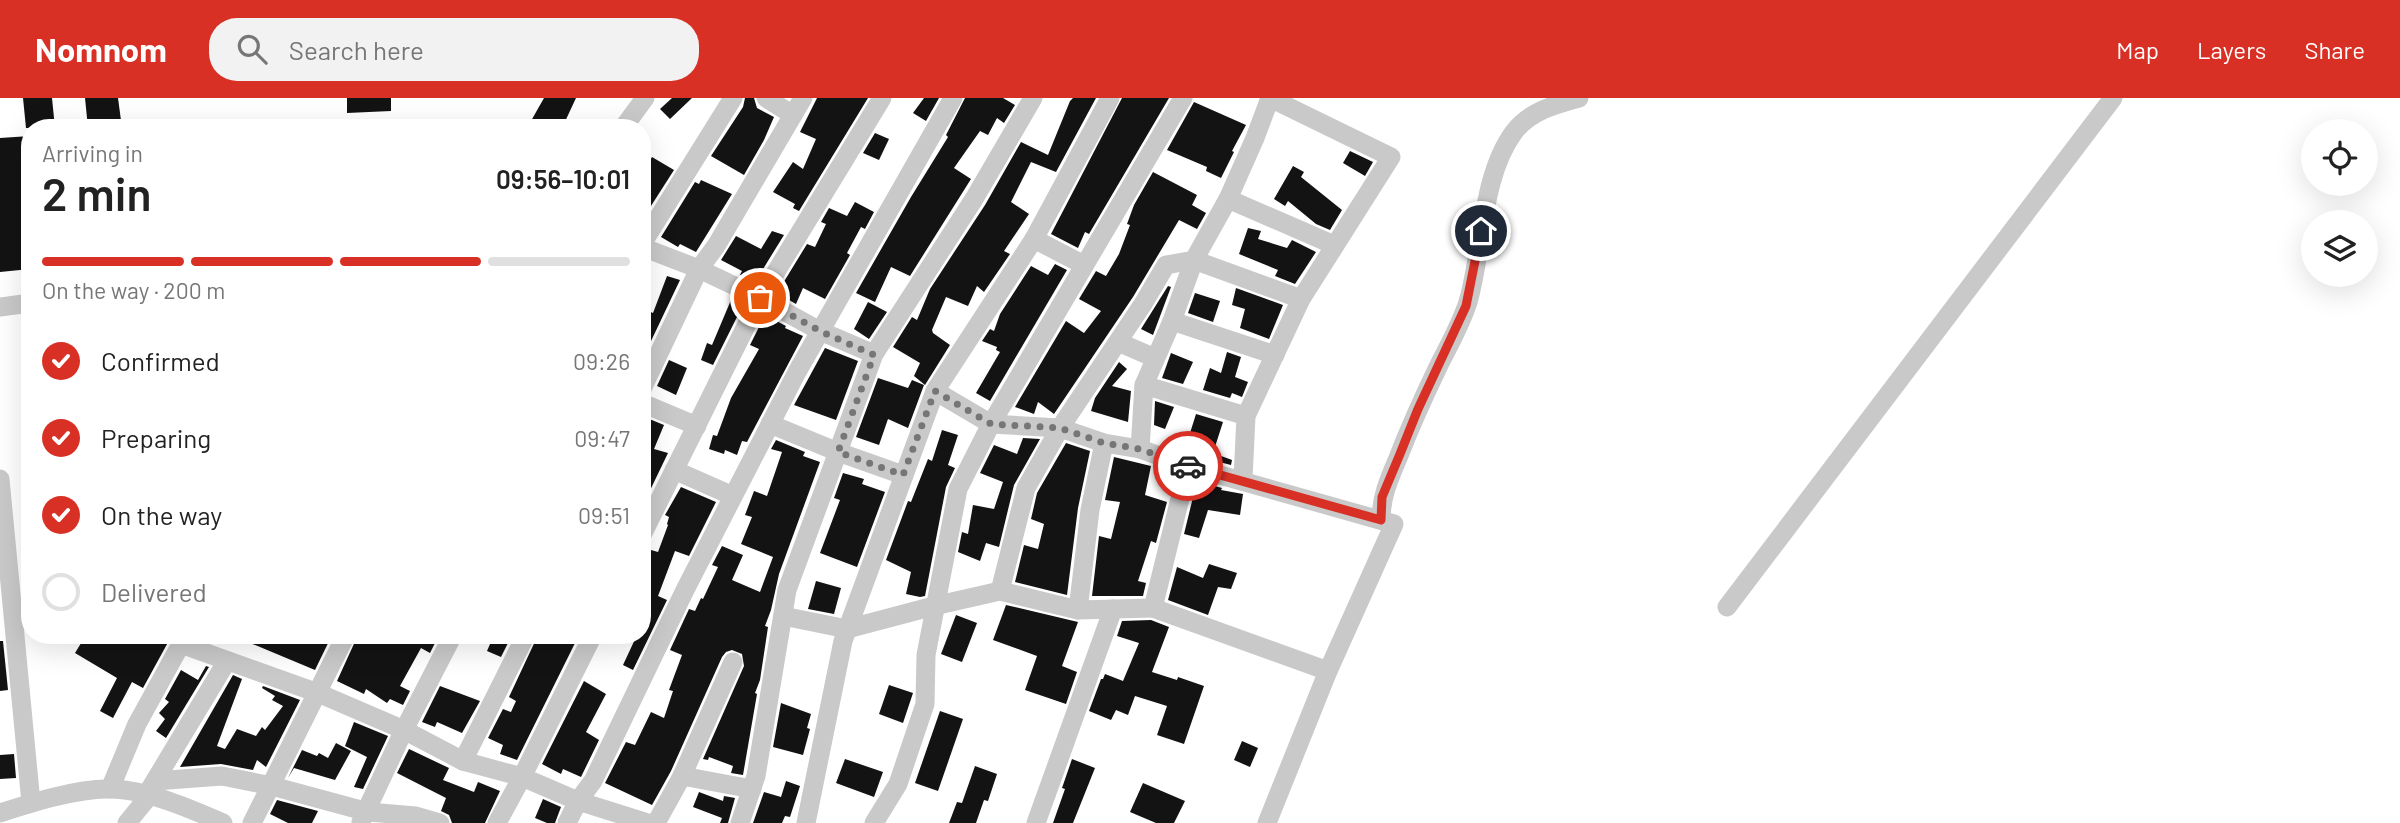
<!DOCTYPE html>
<html lang="en">
<head>
<meta charset="utf-8">
<style>
  body { margin:0; font-family:Barlow,sans-serif; background:#f2f2f2; color:#222; height:100vh; display:flex; flex-direction:column; font-size:26px; white-space:nowrap }
  * { box-sizing:border-box; margin:0 }
  p { font-size:23px; color:#767676 }
  .icon { flex:none; width:38px; height:38px; fill:none; stroke:currentColor; stroke-width:2; stroke-linecap:round; stroke-linejoin:round }
  .map { position:relative; flex:1; overflow:hidden }
  .details { position:absolute; left:21px; top:21px; width:630px; height:525px; display:flex; flex-direction:column; background:#fff; border-radius:28px; box-shadow:0 7px 28px #0002 }
  .details>* { flex:none }
  .buttons { position:absolute; left:2301px; top:21px; display:grid; gap:14px }
  .buttons a { display:grid; place-items:center; width:77px; height:77px; border-radius:50%; background:#fff; box-shadow:0 7px 28px #0002; font-size:35px }
  .pin { position:absolute; display:grid; place-items:center; width:60px; height:60px; color:#fff; margin:-30px; border:4px solid #fff; border-radius:50%; box-shadow:0 2px 7px #0007 }
  .courier { position:absolute; display:grid; place-items:center; width:70px; height:70px; margin:-35px; border:5px solid #d93025; border-radius:50%; background:#fff; color:#222; box-shadow:0 2px 9px #0007 }
  .summary em { font-style:normal; font-weight:600 }
  .summary div { display:flex; flex-direction:column-reverse }
  .summary { display:flex; align-items:center; justify-content:space-between; height:119px; padding:0 21px }
  h1 { font-size:46px; font-weight:600; line-height:52px }
  .bar { display:grid; grid-template-columns:repeat(4,1fr); gap:10px 7px; align-content:center; height:84px; padding:0 21px }
  .bar i { height:9px; border-radius:5px; background:#e0e0e0 }
  .bar .current { background:#d93025 }
  .bar p { grid-column:span 4 }
  ol { padding:0 21px; list-style:none }
  li { display:flex; align-items:center; gap:21px; height:77px }
  li p { margin-inline-start:auto }
  li .icon { padding:7px; border-radius:50%; background:#d93025; color:#fff; stroke-width:4 }
  li:last-child { color:#767676 }
  li i { width:38px; height:38px; border:4px solid #e0e0e0; border-radius:50% }
  header { display:flex; align-items:center; gap:42px; box-sizing:border-box; height:98px; padding:0 35px; background:#d93025; color:#fff }
  header strong { font-size:33px }
  nav { display:flex; gap:38px; margin-inline-start:auto; font-size:24px }
  .search { width:490px; height:63px; background:#f2f2f2; display:flex; align-items:center; gap:18px; box-sizing:border-box; padding:0 24px; border-radius:28px; color:#767676; font-size:26px }
  .map>svg:first-child { display:block }
  .building { fill:#131313 }
  .lines { fill:none; stroke-linecap:round; stroke-linejoin:round }
  .minor { stroke:#c9c9c9; stroke-width:19 }
  .done { stroke:#767676; stroke-width:7; stroke-dasharray:0 12.6 }
  .route { stroke:#d93025; stroke-width:9 }
</style>
</head>
<body>
<header>
<strong>Nomnom</strong>
<div class="search"><svg class="icon" aria-label="search" viewBox="0 0 24 24"><circle cx="10" cy="10" r="6"/><path d="M15 15l6 6"/></svg>Search here</div>
<nav><a>Map</a><a>Layers</a><a>Share</a></nav>
</header>
<div class="map">
<svg width="2400" height="725" viewBox="0 0 2400 725">
  <rect width="100%" height="100%" fill="#fff"/>
  <g class="building">
    <path d="M23 0H52L55 30H26Z"/>
    <path d="M85 0H118L122 30H88Z"/>
    <path d="M347 0H391V13L347 15Z"/>
    <path d="M544 0H576L562 30H527Z"/>
    <path d="M672 0H692L670 21 660 11Z"/>
    <path d="M745 0H754L757 10 774 19 764 42 744 77 711 58 743 9Z"/>
    <path d="M817 0H868L799 113 793 110 795 106 773 94 793 64 803 71 816 41 800 34Z"/>
    <path d="M924 0H939L926 23 913 15Z"/>
    <path d="M965 0H1003L1015 7 1004 25 997 20 988 37 980 33 954 70 971 81 910 178 891 169 875 204 856 195 911 99 948 39 946 37Z"/>
    <path d="M1073 0H1096L1056 74 1031 64 1011 104 1029 116 1004 153 1010 156 984 194 977 188 968 208 946 199 932 232 933 235 950 247 925 287 914 278 920 265 893 249 912 219 917 222 930 191 985 107 1021 44 1048 57 1070 3Z"/>
    <path d="M1122 0H1169L1089 136 1085 134 1078 150 1051 136Z"/>
    <path d="M1194 4 1246 27 1232 53 1234 54 1221 80 1206 73 1207 69 1167 52Z"/>
    <path d="M875 35 889 41 879 62 863 55Z"/>
    <path d="M30 38V171L0 174V40Z"/>
    <path d="M1350 53 1373 64 1365 78 1343 65Z"/>
    <path d="M652 59 674 72 642 122V76Z"/>
    <path d="M1293 68 1304 74 1301 79 1342 112 1330 132 1316 126 1288 103 1285 108 1274 101Z"/>
    <path d="M1153 74 1197 97 1192 107 1206 115 1197 131 1179 122 1133 199 1054 316 1038 304 1034 316 1015 309 1066 223 1084 235 1101 213 1079 201 1096 173 1106 178 1119 156 1130 127 1127 126 1134 107Z"/>
    <path d="M701 82 732 96 696 154 680 146 678 149 661 139 695 84 699 86Z"/>
    <path d="M855 104 874 114 865 131 861 129 847 155 850 157 825 201 803 190 796 206 777 195 807 146 815 149 826 126 821 124 829 110 847 118Z"/>
    <path d="M1248 130 1261 133 1258 141 1287 150 1292 142 1316 154 1295 186 1275 178 1278 172 1239 156Z"/>
    <path d="M772 133 784 137 755 184 740 177 742 173 721 162 736 138 761 151Z"/>
    <path d="M1055 166 1067 172 990 303 976 295 1000 254 996 252 997 249 982 243 990 231 994 233 1000 216 1031 168 1048 177Z"/>
    <path d="M667 178 680 182 642 262V210L653 215Z"/>
    <path d="M1168 188 1171 189 1153 237 1141 231Z"/>
    <path d="M1236 190 1283 207 1269 241 1240 230 1245 211 1232 207Z"/>
    <path d="M1195 195 1220 203 1213 224 1188 215Z"/>
    <path d="M731 202 743 207 713 267 701 262 707 245 712 247Z"/>
    <path d="M868 204 887 214 869 241 854 231Z"/>
    <path d="M765 217 786 228 785 230 803 238 747 344 742 343 737 357 725 352 724 356 709 351 713 337 717 338 731 300 759 251 750 247Z"/>
    <path d="M825 250 858 263 836 322 794 307Z"/>
    <path d="M1227 254 1241 259 1235 279 1248 284 1242 299 1232 295 1230 300 1203 292 1210 270 1221 275Z"/>
    <path d="M1171 255 1193 264 1183 286 1162 280Z"/>
    <path d="M669 262 687 270 676 297 657 288Z"/>
    <path d="M1119 264 1127 271 1112 288 1131 293 1128 324 1091 313 1095 300Z"/>
    <path d="M878 280 908 290 912 282 924 287 908 330 888 321 879 347 856 339Z"/>
    <path d="M1155 303 1174 309 1165 331 1154 327Z"/>
    <path d="M1196 316 1223 324 1213 355 1232 362 1231 367 1200 359 1201 356 1185 351Z"/>
    <path d="M642 318 664 327 654 351 668 355 642 409Z"/>
    <path d="M942 332 958 337 948 367 955 370 946 389 925 498 920 499 906 496 911 474 886 462 908 403 911 404 928 361 932 363Z"/>
    <path d="M1023 340 1040 341 1014 387 999 449 986 445 980 463 958 454 962 434 968 436 973 407 994 411 1003 384 980 375 994 347 1017 356Z"/>
    <path d="M776 342 805 354 803 358 820 364 779 476 771 512 765 528 768 529 760 582 755 595 757 596 743 677 731 675 733 668 709 659 708 662 703 661 744 568 742 556 732 552 726 554 722 559 671 673 652 707 605 685 626 644 635 647 651 614 664 620 673 593 669 592 682 557 670 552 689 511 695 513 701 500 703 501 718 469 712 467 722 448 743 457 732 482 760 494 773 459 741 446 752 419 745 417 754 393 767 398 782 354 771 351Z"/>
    <path d="M1066 345 1090 353 1078 410 1067 497 1015 484 1024 447 1038 451 1044 426 1031 421 1037 395Z"/>
    <path d="M1114 359 1151 368 1145 397 1167 404 1156 445 1151 443 1138 483 1146 485 1143 498H1092L1099 438 1111 441 1120 404 1105 402Z"/>
    <path d="M843 375 864 381 862 386 885 394 857 469 820 455 840 402 834 400Z"/>
    <path d="M1197 383 1222 390 1221 392 1243 396 1240 417 1208 412 1199 440 1184 436Z"/>
    <path d="M681 389 716 404 689 458 675 453 658 498 667 502 633 572 623 567 637 537H642V475L651 452 658 454 668 427 667 426 669 419 665 417Z"/>
    <path d="M1209 466 1237 475 1231 491 1218 489 1208 517 1168 502 1177 469 1203 480Z"/>
    <path d="M816 483 841 490 834 516 808 511Z"/>
    <path d="M1006 507 1078 524 1062 568 1077 574 1066 606 1025 592 1037 558 993 542Z"/>
    <path d="M956 517 977 525 962 564 941 556Z"/>
    <path d="M1151 522 1169 529 1152 574 1177 582 1178 579 1204 588 1184 646 1157 637 1167 608 1135 598 1128 617 1116 612 1111 622 1089 613 1101 581H1103L1105 576 1123 583 1139 545 1117 538 1122 523Z"/>
    <path d="M86 537H172L143 590 132 584 113 620 100 613 117 580 75 555Z"/>
    <path d="M231 537H332L315 572Z"/>
    <path d="M358 537 438 539 430 555 421 550 400 588 410 593 403 607 390 601 387 605 366 591 364 596 337 583Z"/>
    <path d="M494 537H512L501 559 487 553Z"/>
    <path d="M538 537H579L517 662 500 656 503 647 488 640 503 611 511 614 516 603 509 599Z"/>
    <path d="M0 543H3L8 592 0 593Z"/>
    <path d="M206 568 209 569 166 640 156 633 165 621 159 615 169 604 165 601 181 572 198 582Z"/>
    <path d="M233 577 242 581 217 648 225 651 237 631 256 638 262 629 265 632 283 608 272 602 275 598 262 590 263 588 300 602 266 669 257 662 253 672 221 666 180 669Z"/>
    <path d="M584 583 606 596 586 634 599 642 581 679 563 671 561 676 542 666Z"/>
    <path d="M889 587 913 595 903 625 879 616Z"/>
    <path d="M440 588 480 603 462 635 437 624 435 629 422 624Z"/>
    <path d="M781 605 811 616 807 630 810 631 803 657 773 649Z"/>
    <path d="M940 613 963 621 938 693 915 685Z"/>
    <path d="M354 624 388 638 363 691 354 689 367 659 345 648Z"/>
    <path d="M1242 643 1258 650 1250 669 1234 662Z"/>
    <path d="M336 645 351 653 335 682 294 670 288 680 302 652 317 658 319 655 328 660Z"/>
    <path d="M409 651 449 670 443 682 474 694 478 684 500 693 485 725H452L449 717 441 713 446 700 397 675Z"/>
    <path d="M14 656 16 680 0 681V657Z"/>
    <path d="M845 661 883 674 874 699 836 685Z"/>
    <path d="M1072 661 1095 670 1073 725H1053L1065 691 1062 690Z"/>
    <path d="M975 668 997 676 988 703 984 702 976 725H949L957 704 962 705Z"/>
    <path d="M786 683 800 688 790 719 785 718 782 725H753L764 694 781 699Z"/>
    <path d="M1143 685 1185 703 1174 725H1156L1130 714Z"/>
    <path d="M699 694 723 703 724 698 735 700 728 725H720L722 720 693 709Z"/>
    <path d="M543 701 561 709 555 725H547L535 720Z"/>
    <path d="M277 702 318 713 312 725H288L270 716Z"/>
  </g>
  <g class="lines">
    <g class="minor">
      <path d="M766 0 793 17"/>
      <path d="M623 30 645 0"/>
      <path d="M1228 101 1334 147"/>
      <path d="M1034 141 1084 167"/>
      <path d="M642 146 733 0"/>
      <path d="M642 149 699 171 760 200 820 233 874 256"/>
      <path d="M0 209 30 205"/>
      <path d="M1172 223 1275 257"/>
      <path d="M1118 244 1155 260"/>
      <path d="M1144 287 1246 318"/>
      <path d="M642 291 699 171 716 148 803 0"/>
      <path d="M935 293 991 326 1060 330 1104 345 1140 351 1144 287 1172 223 1194 162 1228 101 1255 40 1270 0"/>
      <path d="M642 305 697 328"/>
      <path d="M770 326 838 354 903 377"/>
      <path d="M1104 345 1090 412 1078 512 1153 510 1188 368 1140 351"/>
      <path d="M1188 368 1394 426 1328 573 1267 725"/>
      <path d="M674 372 733 398"/>
      <path d="M0 381 31 705"/>
      <path d="M1243 381 1246 318 1301 201 1391 59 1270 0"/>
      <path d="M1381 422C1381 399 1389 381 1398 360 1410 329 1424 298 1439 267 1449 247 1461 226 1468 204 1483 153 1481 78 1514 34 1530 13 1554 7 1579 0"/>
      <path d="M642 437 760 200 882 0"/>
      <path d="M1000 493 1026 390 1060 330 1143 206 1166 167 1194 162 1301 201"/>
      <path d="M1727 509 2113 0"/>
      <path d="M1153 510 1328 573"/>
      <path d="M783 518 847 531 934 508 1000 493 1078 512"/>
      <path d="M181 546 318 595 404 632 463 663 522 679 578 703 648 725"/>
      <path d="M463 663 526 537"/>
      <path d="M682 678 752 691"/>
      <path d="M155 683 222 678 272 688 368 714 416 718 440 725"/>
      <path d="M110 691 137 626 186 537"/>
      <path d="M150 691 227 563"/>
      <path d="M0 715C31 705 78 690 110 691 145 691 191 711 223 725"/>
      <path d="M361 724 404 632 453 537"/>
      <path d="M127 725 149 698"/>
      <path d="M252 725 346 537"/>
      <path d="M497 725 522 679 593 537"/>
      <path d="M567 725 578 703 593 683 685 492 797 274 953 0"/>
      <path d="M656 725 682 678 733 564"/>
      <path d="M740 725 756 678 787 492 874 256 974 101 1033 0"/>
      <path d="M806 725 843 543 935 293 1034 141 1110 0"/>
      <path d="M874 725 898 686 925 606 926 557 958 391 991 326 1183 0"/>
      <path d="M1036 725 1113 511"/>
    </g>
  </g>
  <g class="lines">
    <path class="done" d="M760 200 820 233 874 257 838 354 903 377 935 293 991 326 1060 330 1104 345 1140 351 1188 368"/>
    <path class="route" d="M1188 368 1381 422 1382 399 1400 356 1418 311 1466 208 1481 133"/>
  </g>
</svg>
<div class="buttons">
<a><svg class="icon" aria-label="locate" viewBox="0 0 24 24"><circle cx="12" cy="12" r="6"/><path d="M12 2v4M12 18v4M2 12h4M18 12h4"/></svg></a>
<a><svg class="icon" aria-label="layers" viewBox="0 0 24 24"><path d="M12 4l9 5-9 5-9-5zM3 14l9 5 9-5"/></svg></a>
</div>
<div class="pin" style="left:760px;top:200px;background:#ea580c"><svg class="icon" aria-label="bag" viewBox="0 0 24 24"><path d="M5 8h14l-1 12H6zM9 8a3 3 0 0 1 6 0"/></svg></div>
<div class="pin" style="left:1481px;top:133px;background:#1f2937"><svg class="icon" aria-label="home" viewBox="0 0 24 24"><path d="M3 11l9-7 9 7M6 9v11h12V9"/></svg></div>
<div class="courier" style="left:1188px;top:368px"><svg class="icon" aria-label="car" viewBox="0 0 24 24"><path d="M5 17H2v-5l4-1 3-4h7l3 4 3 1v5h-3M9 17h6M6 11h13"/><circle cx="7" cy="17" r="2"/><circle cx="17" cy="17" r="2"/></svg></div>
<section class="details">
<div class="summary"><div><h1>2 min</h1><p>Arriving in</p></div><em>09:56–10:01</em></div>
<div class="bar"><i class="current"></i><i class="current"></i><i class="current"></i><i></i><p>On the way · 200 m</p></div>
<ol>
<li><svg class="icon" aria-label="check" viewBox="0 0 24 24"><path d="M5 12l5 5 9-10"/></svg>Confirmed<p>09:26</p></li>
<li><svg class="icon" aria-label="check" viewBox="0 0 24 24"><path d="M5 12l5 5 9-10"/></svg>Preparing<p>09:47</p></li>
<li><svg class="icon" aria-label="check" viewBox="0 0 24 24"><path d="M5 12l5 5 9-10"/></svg>On the way<p>09:51</p></li>
<li><i></i>Delivered</li>
</ol>
</section>
</div>
</body>
</html>
